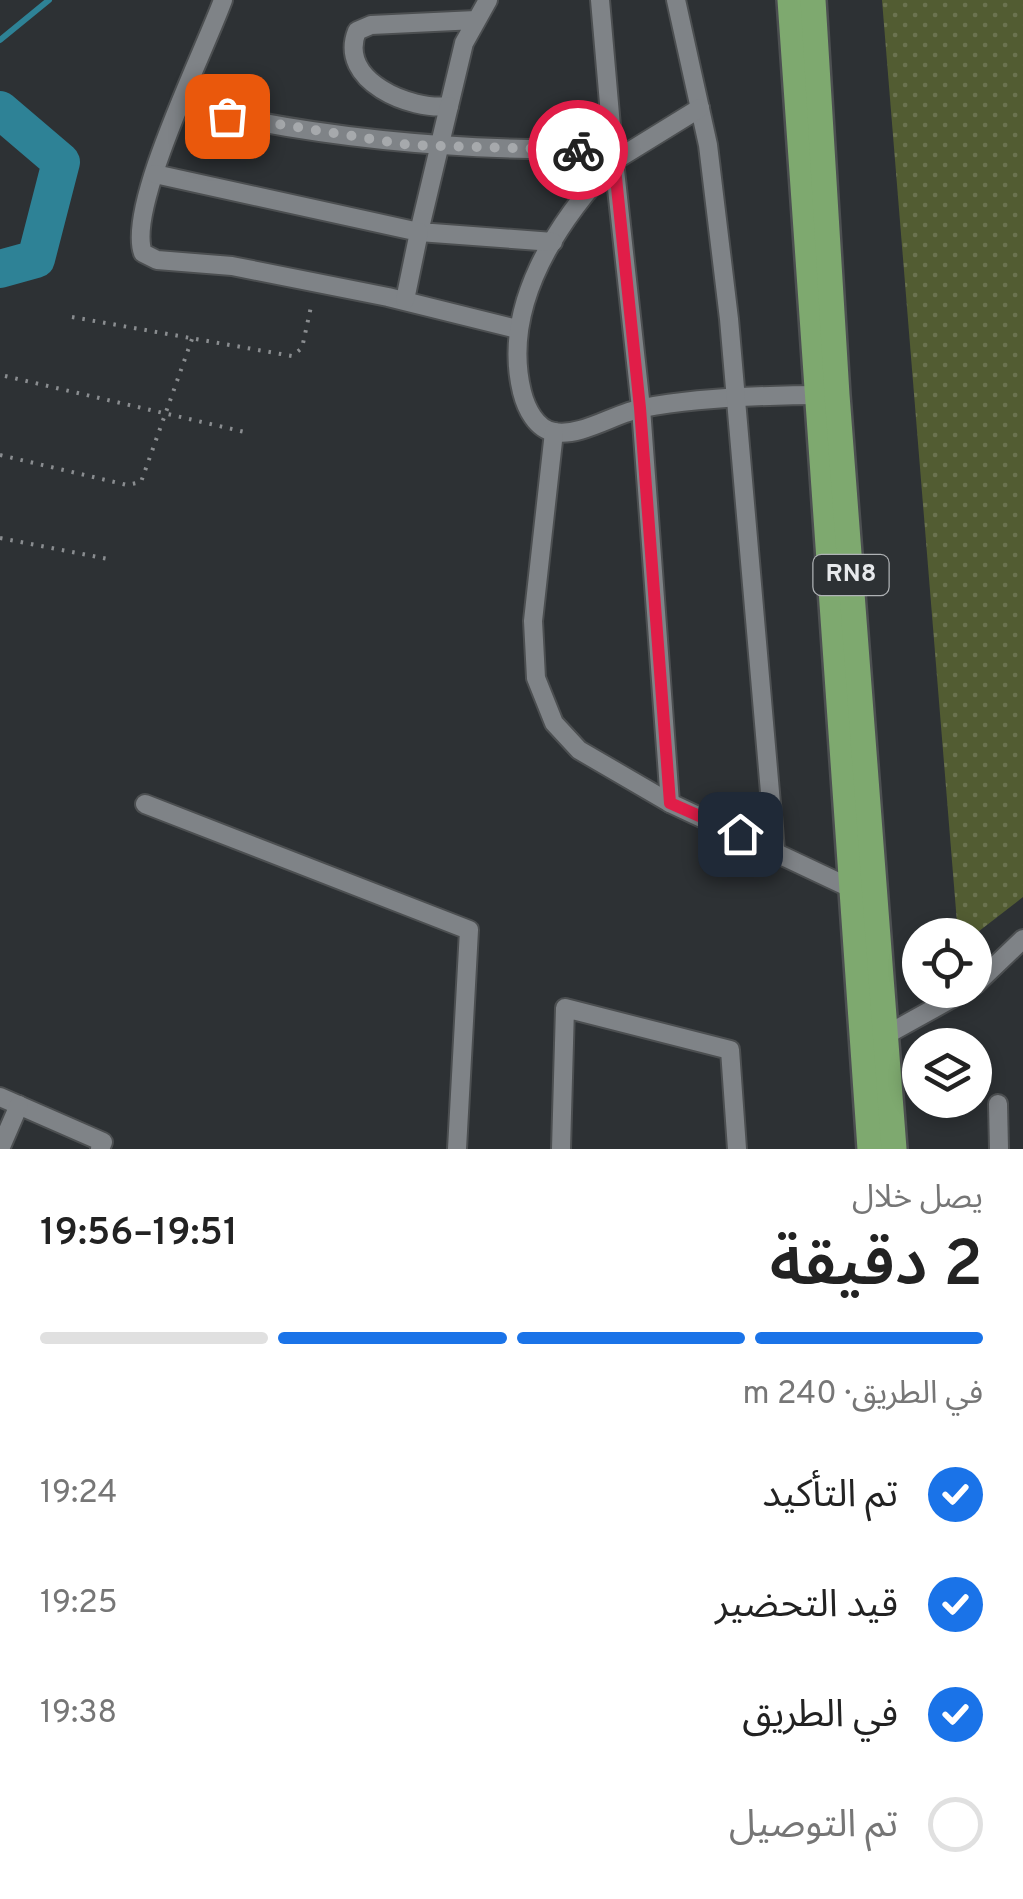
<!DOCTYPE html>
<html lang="ar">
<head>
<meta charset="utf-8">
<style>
  body { margin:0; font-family:Overpass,"Noto Sans Arabic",sans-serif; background:#f2f2f2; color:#222; direction:rtl; height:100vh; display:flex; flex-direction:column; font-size:38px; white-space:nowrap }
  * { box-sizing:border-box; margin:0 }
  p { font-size:32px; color:#767676 }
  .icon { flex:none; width:55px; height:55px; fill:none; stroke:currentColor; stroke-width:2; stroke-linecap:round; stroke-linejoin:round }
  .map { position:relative; height:1149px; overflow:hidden; direction:ltr }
  .sheet { display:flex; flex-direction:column; background:#fff; flex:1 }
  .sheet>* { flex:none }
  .fabs { position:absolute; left:902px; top:918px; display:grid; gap:20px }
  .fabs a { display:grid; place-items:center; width:90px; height:90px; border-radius:50%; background:#fff; box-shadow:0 5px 15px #0003; font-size:50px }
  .pin { position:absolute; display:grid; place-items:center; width:85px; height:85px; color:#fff; margin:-42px; border-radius:20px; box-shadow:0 5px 15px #0006 }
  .courier { position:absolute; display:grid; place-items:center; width:100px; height:100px; margin:-50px; border:8px solid #e11d48; border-radius:50%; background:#fff; color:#222; box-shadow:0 2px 12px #0007 }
  .headline em { font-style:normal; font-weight:600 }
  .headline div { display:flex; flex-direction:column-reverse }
  .headline { display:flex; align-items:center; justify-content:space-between; height:170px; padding:0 40px }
  h1 { font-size:65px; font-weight:600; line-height:75px }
  .bar { display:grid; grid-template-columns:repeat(4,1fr); gap:15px 10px; align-content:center; height:120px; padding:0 40px }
  .bar i { height:12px; border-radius:8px; background:#e0e0e0 }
  .bar .active { background:#1a73e8 }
  .bar p { grid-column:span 4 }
  ol { padding:0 40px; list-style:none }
  li { display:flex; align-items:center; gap:30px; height:110px }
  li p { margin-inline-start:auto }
  li .icon { padding:10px; border-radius:50%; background:#1a73e8; color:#fff; stroke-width:4 }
  li:last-child { color:#767676 }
  li i { width:55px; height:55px; border:5px solid #e0e0e0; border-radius:50% }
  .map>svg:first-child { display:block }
  .grass { fill:url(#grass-dots) }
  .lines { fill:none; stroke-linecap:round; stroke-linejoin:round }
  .stream { stroke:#2e8296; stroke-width:6 }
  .river { stroke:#2e8296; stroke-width:38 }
  .street-casing { stroke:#4c4f51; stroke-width:22 }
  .primary-casing { stroke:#4c4f51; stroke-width:30 }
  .path { stroke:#8a8d90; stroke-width:4; stroke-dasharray:2.5 8; stroke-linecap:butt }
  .street { stroke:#7f8387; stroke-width:18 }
  .primary { stroke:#7ea96f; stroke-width:25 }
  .done { stroke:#a6a9ac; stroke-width:10; stroke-dasharray:0 18 }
  .route { stroke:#e11d48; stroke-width:12 }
  .labels { text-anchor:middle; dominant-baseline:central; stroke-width:10; stroke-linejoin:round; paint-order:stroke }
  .shield { fill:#2d3134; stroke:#afb2b5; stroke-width:2.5 }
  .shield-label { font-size:25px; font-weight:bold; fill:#e7e9ec }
</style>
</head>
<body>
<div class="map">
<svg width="1023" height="1149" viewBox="0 0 1023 1149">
  <defs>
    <pattern id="grass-dots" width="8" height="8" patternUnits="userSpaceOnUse" patternTransform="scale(2.5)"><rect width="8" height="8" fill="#525c32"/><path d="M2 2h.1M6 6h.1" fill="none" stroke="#6b7350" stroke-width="1.8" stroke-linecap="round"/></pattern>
  </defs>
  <rect width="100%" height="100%" fill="#2d3134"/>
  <path class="grass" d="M882 0H1023V897L974 935H958Z"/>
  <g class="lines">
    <path class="stream" d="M0 40 49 0"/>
    <path class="river" d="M0 110 61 162 36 259 0 269"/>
    <defs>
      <g id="street">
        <path d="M223 0C205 50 126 208 143 253L157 260 232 266 388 297 517 329"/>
        <path d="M600 0 614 161C557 222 501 306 522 392 526 408 536 429 554 432 582 437 615 413 643 408 701 397 767 395 826 395"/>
        <path d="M676 0 708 145 729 319 775 850"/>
        <path d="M476 20 371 25 357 31C337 81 411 111 449 106L464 43 488 0"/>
        <path d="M180 105C323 140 466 152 613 149"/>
        <path d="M449 106 419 232 553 242"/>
        <path d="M700 108 614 161 641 408 670 803 859 892"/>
        <path d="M155 174 419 232 405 300"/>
        <path d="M554 432 533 621 536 678 554 723 579 750 670 803"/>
        <path d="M145 804 469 930 457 1149"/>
        <path d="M975 985 1023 939"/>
        <path d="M888 1034 967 990"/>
        <path d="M0 1097 103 1142 100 1149"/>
        <path d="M998 1104 999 1149"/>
        <path d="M0 1149 19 1105"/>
        <path d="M561 1149 565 1008 730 1050 737 1149"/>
      </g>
      <g id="primary">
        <path d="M790 0 870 1149"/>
        <path d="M813 0 837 395 894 1149"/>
      </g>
    </defs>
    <use href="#street" class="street-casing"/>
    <use href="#primary" class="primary-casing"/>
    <g class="path">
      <path d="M72 317 292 356 302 348 312 302"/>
      <path d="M5 376 249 433"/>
      <path d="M0 455 127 485 141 482 192 339"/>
      <path d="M0 538 113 560"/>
    </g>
    <use href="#street" class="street"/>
    <use href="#primary" class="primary"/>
  </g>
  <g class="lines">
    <path class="done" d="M227 116 409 145 578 150"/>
    <path class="route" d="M578 150 613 149 640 408 670 803 740 834"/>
  </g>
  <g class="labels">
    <rect class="shield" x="813.5" y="555" width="75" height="40" rx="8"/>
    <g class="shield-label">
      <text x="851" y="575">RN8</text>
    </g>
  </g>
</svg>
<div class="fabs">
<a><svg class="icon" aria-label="locate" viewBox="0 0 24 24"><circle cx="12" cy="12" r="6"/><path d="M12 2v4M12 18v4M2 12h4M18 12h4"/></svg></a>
<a><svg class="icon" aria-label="layers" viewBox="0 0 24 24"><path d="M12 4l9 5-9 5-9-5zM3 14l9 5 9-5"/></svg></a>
</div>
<div class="pin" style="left:227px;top:116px;background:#ea580c"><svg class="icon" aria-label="bag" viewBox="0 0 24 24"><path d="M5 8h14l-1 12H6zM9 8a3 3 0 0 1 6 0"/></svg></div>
<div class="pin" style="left:740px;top:834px;background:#1f2937"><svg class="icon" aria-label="home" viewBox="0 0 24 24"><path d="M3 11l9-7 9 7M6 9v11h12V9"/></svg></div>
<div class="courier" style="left:578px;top:150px"><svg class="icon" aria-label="bike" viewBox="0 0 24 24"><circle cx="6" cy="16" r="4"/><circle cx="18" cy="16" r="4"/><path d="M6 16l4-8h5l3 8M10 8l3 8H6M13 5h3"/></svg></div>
</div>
<section class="sheet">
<div class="headline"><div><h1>2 دقيقة</h1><p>يصل خلال</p></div><em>19:51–19:56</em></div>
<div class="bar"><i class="active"></i><i class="active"></i><i class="active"></i><i></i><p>في الطريق · 240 m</p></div>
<ol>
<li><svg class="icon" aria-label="check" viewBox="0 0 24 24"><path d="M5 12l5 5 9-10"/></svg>تم التأكيد<p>19:24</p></li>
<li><svg class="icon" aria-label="check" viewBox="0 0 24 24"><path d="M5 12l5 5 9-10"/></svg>قيد التحضير<p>19:25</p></li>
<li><svg class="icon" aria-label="check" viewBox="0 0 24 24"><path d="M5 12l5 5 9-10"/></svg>في الطريق<p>19:38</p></li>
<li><i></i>تم التوصيل</li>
</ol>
</section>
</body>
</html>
